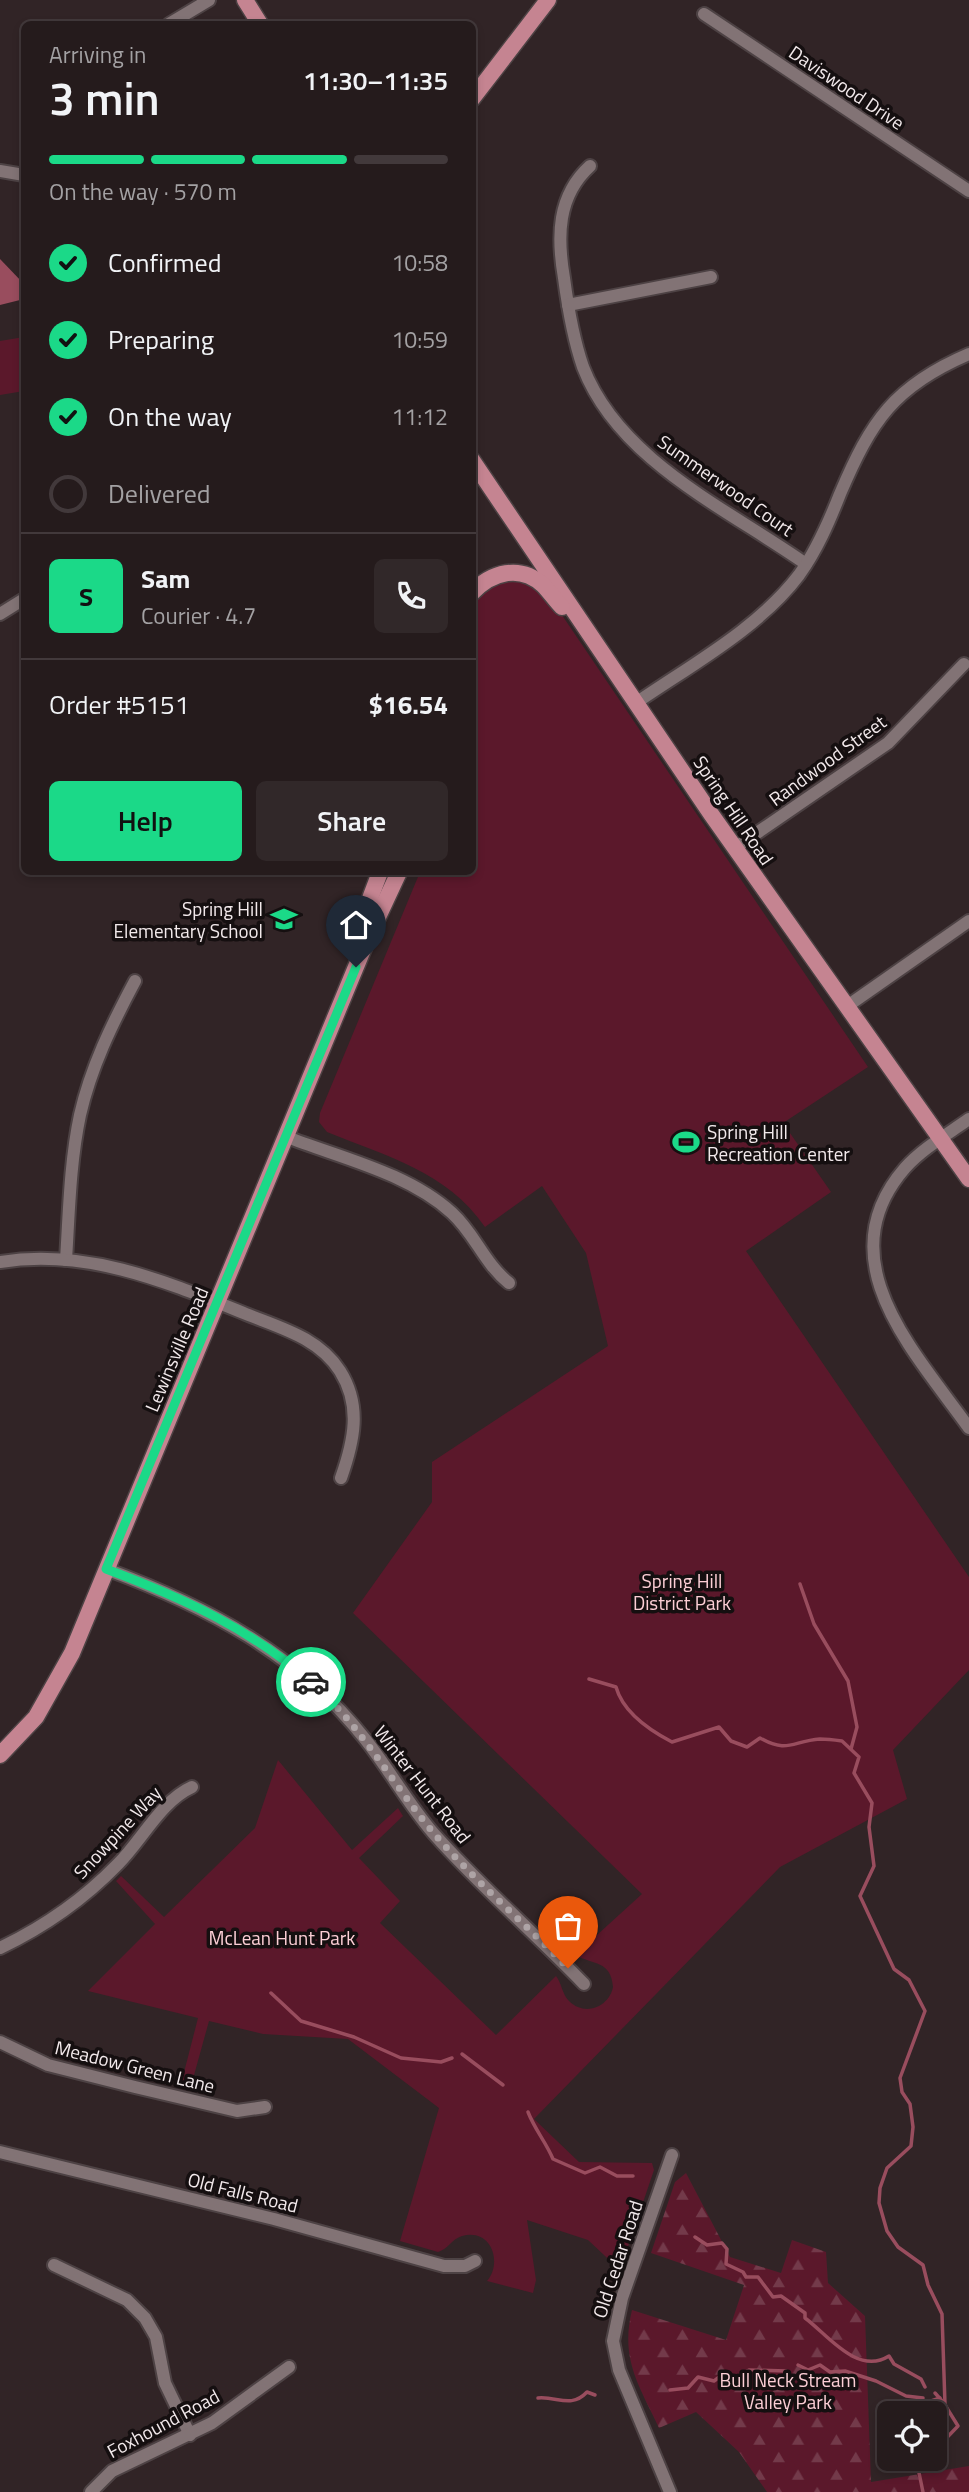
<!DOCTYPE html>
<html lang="en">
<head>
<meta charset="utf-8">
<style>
  body { margin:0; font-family:"Titillium Web",sans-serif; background:#312829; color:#f1f3f6; height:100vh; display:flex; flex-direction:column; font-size:26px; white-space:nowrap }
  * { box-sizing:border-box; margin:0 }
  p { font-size:23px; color:#a3a1a3 }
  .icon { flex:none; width:38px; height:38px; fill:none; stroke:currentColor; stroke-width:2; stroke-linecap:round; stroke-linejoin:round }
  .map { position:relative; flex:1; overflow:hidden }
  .details { position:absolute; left:21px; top:21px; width:455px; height:854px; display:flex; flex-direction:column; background:#251b1c; border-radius:10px; box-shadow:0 4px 10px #0003,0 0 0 2px #42393b }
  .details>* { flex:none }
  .tools { position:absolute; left:877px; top:2401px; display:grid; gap:14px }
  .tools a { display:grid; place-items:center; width:70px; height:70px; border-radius:10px; background:#251b1c; box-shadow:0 4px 10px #0003,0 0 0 2px #42393b; font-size:35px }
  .pin { position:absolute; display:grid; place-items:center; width:60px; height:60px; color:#fff; margin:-72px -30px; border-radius:50% 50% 50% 0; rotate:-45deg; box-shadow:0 0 7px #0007 }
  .pin .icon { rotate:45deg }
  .courier { position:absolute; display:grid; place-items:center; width:70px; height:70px; margin:-35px; border:5px solid #1bd988; border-radius:50%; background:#fff; color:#222; box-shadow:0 2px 9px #0007 }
  .headline em { font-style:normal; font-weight:600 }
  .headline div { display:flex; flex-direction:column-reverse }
  .headline { display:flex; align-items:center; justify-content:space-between; height:119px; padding:0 28px }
  h1 { font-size:46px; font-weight:600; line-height:52px }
  .bar { display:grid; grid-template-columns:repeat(4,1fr); gap:10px 7px; align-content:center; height:84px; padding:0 28px }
  .bar i { height:9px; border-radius:5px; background:#42393b }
  .bar .active { background:#1bd988 }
  .bar p { grid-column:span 4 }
  .line { display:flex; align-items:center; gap:18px; padding:0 28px; border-top:2px solid #42393b }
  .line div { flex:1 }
  .round { display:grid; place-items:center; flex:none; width:74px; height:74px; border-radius:10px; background:#312829 }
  ol { padding:0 28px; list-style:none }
  li { display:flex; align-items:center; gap:21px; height:77px }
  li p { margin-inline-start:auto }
  li .icon { padding:7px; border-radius:50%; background:#1bd988; color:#111; stroke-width:4 }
  li:last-child { color:#a3a1a3 }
  li i { width:38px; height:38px; border:4px solid #42393b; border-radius:50% }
  .cta { display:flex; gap:14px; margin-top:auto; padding:14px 28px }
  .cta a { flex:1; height:80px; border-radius:10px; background:#1bd988; color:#111; font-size:28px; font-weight:600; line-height:80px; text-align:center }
  .cta a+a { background:#312829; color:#f1f3f6 }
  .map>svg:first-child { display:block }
  .forest { fill:url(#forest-firs) }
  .green { fill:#5b182b }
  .water { fill:#994d5e }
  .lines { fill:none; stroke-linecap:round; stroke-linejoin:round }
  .stream { stroke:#994d5e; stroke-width:3.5 }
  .minor-casing { stroke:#4d4244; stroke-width:16 }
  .major-casing { stroke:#4d4244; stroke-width:19 }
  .minor { stroke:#827375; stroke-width:12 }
  .major { stroke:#c58491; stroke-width:16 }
  .done { stroke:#aea4a6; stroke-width:7; stroke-dasharray:0 12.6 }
  .route { stroke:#1bd988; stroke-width:9 }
  .labels { text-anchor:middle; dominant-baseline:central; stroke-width:7; stroke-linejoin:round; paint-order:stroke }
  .street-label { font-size:19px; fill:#f2e9eb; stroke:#150f10 }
  .poi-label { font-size:19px; fill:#f2e9eb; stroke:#150f10; text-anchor:end }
  .park-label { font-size:19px; fill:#fcced5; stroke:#150f10 }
</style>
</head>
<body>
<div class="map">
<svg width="969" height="2492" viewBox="0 0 969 2492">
  <defs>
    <pattern id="forest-firs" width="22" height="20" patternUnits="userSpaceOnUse" patternTransform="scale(1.75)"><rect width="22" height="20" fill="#5b182b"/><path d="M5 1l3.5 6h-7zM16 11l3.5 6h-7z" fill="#733a4a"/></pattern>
  </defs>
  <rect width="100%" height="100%" fill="#312426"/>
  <path class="forest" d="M686 2173 730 2257 781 2273 792 2240 826 2252 828 2283 865 2316 871 2482 969 2466V2492H767L739 2452 696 2412 659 2428C639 2385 620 2359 632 2310L726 2340 744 2285 651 2253 675 2182Z"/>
  <g class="green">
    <path d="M24 337V391L0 395V341Z"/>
    <path d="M523 578 547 593 868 1067 783 1123 831 1192 746 1251 969 1577V1670L893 1750 907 1799 780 1867 534 2119 579 2162 652 2163 654 2170 620 2270 588 2240 527 2220 536 2280 533 2293 487 2281C503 2262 491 2228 462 2236 452 2239 448 2249 438 2252L400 2241 439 2108 348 2039 263 2034 209 2021 191 2086 181 2084 198 2018 88 1991 155 1924 116 1881 121 1876 164 1917 255 1828 278 1760 352 1850 398 1808 403 1816 359 1858 400 1901 380 1923 496 2035 556 1976C562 1984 562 1994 569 2001 585 2017 609 2007 613 1987 611 1960 593 1965 575 1955L642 1894 353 1613 432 1502V1462L608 1346 586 1253 542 1186 485 1227C446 1171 388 1157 327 1132L319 1122 320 1113 420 872H472L473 605 489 583Z"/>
  </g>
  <path class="water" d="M0 259 24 284V299L0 305Z"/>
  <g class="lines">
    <g class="stream">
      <path d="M800 1584 814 1624 848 1681 857 1727 851 1749"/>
      <path d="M589 1679 616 1687C623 1712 649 1730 672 1742L719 1727 731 1741 747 1747 760 1738C788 1754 792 1741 820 1739 827 1739 835 1740 842 1741L859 1757 854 1773 872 1803 869 1827 874 1866 860 1896 894 1969 909 1980 925 2011 900 2078 902 2092 910 2104 913 2127 911 2146 887 2168 880 2188 879 2203 887 2231 898 2247 923 2265 928 2285 942 2314 945 2405 958 2426 934 2451"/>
      <path d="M271 1993 301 2021 354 2037 401 2058 441 2062 452 2058"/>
      <path d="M462 2054 503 2085"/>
      <path d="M528 2112C535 2130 546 2142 553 2159L585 2173 600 2167 617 2176H633"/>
      <path d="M695 2237 707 2245 722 2243 727 2249 726 2264 743 2272 746 2277H758L773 2297 781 2296 805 2313V2318C827 2334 857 2376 889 2356L894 2364 921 2379 925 2387"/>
      <path d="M798 2365 808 2370 820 2365 830 2372 845 2371 876 2381 906 2396 923 2398"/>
      <path d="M670 2390 688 2388 698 2377 714 2381 722 2375 729 2381 749 2370 786 2371"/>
      <path d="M935 2393 943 2402"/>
      <path d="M538 2398C557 2396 571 2409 587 2392L595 2395"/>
      <path d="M931 2401 940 2398"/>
      <path d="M923 2492 918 2468 927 2459"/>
    </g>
    <defs>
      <g id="minor">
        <path d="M704 14 969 191"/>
        <path d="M169 24 209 0"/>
        <path d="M590 166C557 196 557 237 564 278 568 308 573 338 583 367 619 461 728 509 806 564"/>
        <path d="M0 171 24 175"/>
        <path d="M568 305 711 277"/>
        <path d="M0 614 24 599"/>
        <path d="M636 703C691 665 758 629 799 575 817 550 829 522 840 494 871 421 894 386 969 354"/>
        <path d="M735 848 888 743 964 664"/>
        <path d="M846 1007 969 921"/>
        <path d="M969 1119C948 1134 923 1148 905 1168 825 1260 915 1352 969 1428"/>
        <path d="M287 1137C341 1158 408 1173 452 1213 475 1234 484 1263 509 1283"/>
        <path d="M66 1260C69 1212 70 1162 80 1115 91 1067 112 1024 135 981"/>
        <path d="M0 1262C88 1248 167 1282 246 1314 281 1328 319 1338 340 1371 362 1406 354 1441 341 1478"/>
        <path d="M106 1569C206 1606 298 1654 365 1739 389 1769 408 1804 434 1834 481 1887 535 1933 584 1984"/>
        <path d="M0 1948C44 1927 84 1899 118 1864 142 1840 161 1801 192 1787"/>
        <path d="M0 2042 48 2065 135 2087 237 2111 265 2107"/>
        <path d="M0 2152 274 2219 444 2266H465L475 2261"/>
        <path d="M54 2265 127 2300 145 2318 156 2337 165 2383 190 2435"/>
        <path d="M91 2492 112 2471 212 2423 289 2367"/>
        <path d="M670 2492 619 2370 613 2341 622 2298 672 2155"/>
      </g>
      <g id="major">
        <path d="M245 0 260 24"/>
        <path d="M472 99 548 0"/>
        <path d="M472 460 711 814 969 1179"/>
        <path d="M472 593C491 572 520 564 543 585 550 592 555 600 562 607"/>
        <path d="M365 945 363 917 380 872"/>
        <path d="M0 1755 36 1717 72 1653 365 945 399 872"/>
      </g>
    </defs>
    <use href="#minor" class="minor-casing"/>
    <use href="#major" class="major-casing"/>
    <use href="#minor" class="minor"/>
    <use href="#major" class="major"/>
  </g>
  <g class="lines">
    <path class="done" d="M311 1682C361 1725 391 1782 432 1831 473 1880 524 1922 568 1968"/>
    <path class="route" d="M311 1682C251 1629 181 1597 106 1569L356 967"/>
  </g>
  <defs>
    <symbol id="school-bare" viewBox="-9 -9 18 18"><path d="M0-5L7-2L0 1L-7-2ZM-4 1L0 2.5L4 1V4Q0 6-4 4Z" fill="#1bd988" stroke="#150f10" stroke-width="2.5" paint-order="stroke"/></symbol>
    <symbol id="stadium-bare" viewBox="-9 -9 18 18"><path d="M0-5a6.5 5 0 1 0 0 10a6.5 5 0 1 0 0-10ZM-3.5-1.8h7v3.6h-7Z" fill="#1bd988" stroke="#150f10" stroke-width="2.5" paint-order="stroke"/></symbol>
  </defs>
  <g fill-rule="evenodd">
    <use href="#school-bare" x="265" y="900" width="38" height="38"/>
    <use href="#stadium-bare" x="667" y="1123" width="38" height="38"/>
  </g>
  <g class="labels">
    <g class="street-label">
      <text transform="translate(847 87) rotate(34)">Daviswood Drive</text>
      <text transform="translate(726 485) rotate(35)">Summerwood Court</text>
      <text transform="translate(827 760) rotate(-36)">Randwood Street</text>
      <text transform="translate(734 810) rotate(56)">Spring Hill Road</text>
      <text transform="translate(176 1349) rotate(-67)">Lewinsville Road</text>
      <text transform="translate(423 1784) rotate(52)">Winter Hunt Road</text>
      <text transform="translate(117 1832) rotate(-47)">Snowpine Way</text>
      <text transform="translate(135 2066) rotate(14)">Meadow Green Lane</text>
      <text transform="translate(243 2192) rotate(14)">Old Falls Road</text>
      <text transform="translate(617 2259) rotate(-72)">Old Cedar Road</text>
      <text transform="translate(163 2423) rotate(-28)">Foxhound Road</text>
    </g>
    <g class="poi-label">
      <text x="263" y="908">Spring Hill<tspan x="263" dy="22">Elementary School</tspan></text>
      <text x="707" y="1131" text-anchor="start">Spring Hill<tspan x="707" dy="22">Recreation Center</tspan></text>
    </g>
    <g class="park-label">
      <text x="682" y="1580">Spring Hill<tspan x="682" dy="22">District Park</tspan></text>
      <text x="282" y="1937">McLean Hunt Park</text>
      <text x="788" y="2379">Bull Neck Stream<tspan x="788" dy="22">Valley Park</tspan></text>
    </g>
  </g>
</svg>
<div class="tools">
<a><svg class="icon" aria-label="locate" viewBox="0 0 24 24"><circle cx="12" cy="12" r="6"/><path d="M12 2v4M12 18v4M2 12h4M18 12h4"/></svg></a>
</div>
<div class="pin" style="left:568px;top:1968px;background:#ea580c"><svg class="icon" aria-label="bag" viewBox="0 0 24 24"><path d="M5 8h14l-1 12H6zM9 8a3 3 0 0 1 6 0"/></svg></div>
<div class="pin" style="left:356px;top:967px;background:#1f2937"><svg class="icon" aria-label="home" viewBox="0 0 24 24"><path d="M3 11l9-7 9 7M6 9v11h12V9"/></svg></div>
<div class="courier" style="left:311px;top:1682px"><svg class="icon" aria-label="car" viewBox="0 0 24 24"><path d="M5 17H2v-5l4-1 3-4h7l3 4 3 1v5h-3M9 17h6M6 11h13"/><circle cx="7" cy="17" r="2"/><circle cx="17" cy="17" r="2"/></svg></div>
<section class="details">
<div class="headline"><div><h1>3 min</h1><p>Arriving in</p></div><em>11:30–11:35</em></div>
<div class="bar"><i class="active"></i><i class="active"></i><i class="active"></i><i></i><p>On the way · 570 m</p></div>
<ol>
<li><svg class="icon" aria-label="check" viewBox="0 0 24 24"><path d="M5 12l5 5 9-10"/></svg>Confirmed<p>10:58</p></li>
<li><svg class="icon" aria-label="check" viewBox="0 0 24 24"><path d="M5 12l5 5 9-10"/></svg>Preparing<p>10:59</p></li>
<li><svg class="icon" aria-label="check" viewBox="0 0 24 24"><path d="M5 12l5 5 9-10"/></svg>On the way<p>11:12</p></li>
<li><i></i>Delivered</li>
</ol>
<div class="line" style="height:126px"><b class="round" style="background:#1bd988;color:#111">S</b><div><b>Sam</b><p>Courier · 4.7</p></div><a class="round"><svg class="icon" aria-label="phone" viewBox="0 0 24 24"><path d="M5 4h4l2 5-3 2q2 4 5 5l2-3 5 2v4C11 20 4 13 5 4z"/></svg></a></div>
<div class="line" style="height:91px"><div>Order #5151</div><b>$16.54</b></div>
<div class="cta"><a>Help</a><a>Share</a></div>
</section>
</div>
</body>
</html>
